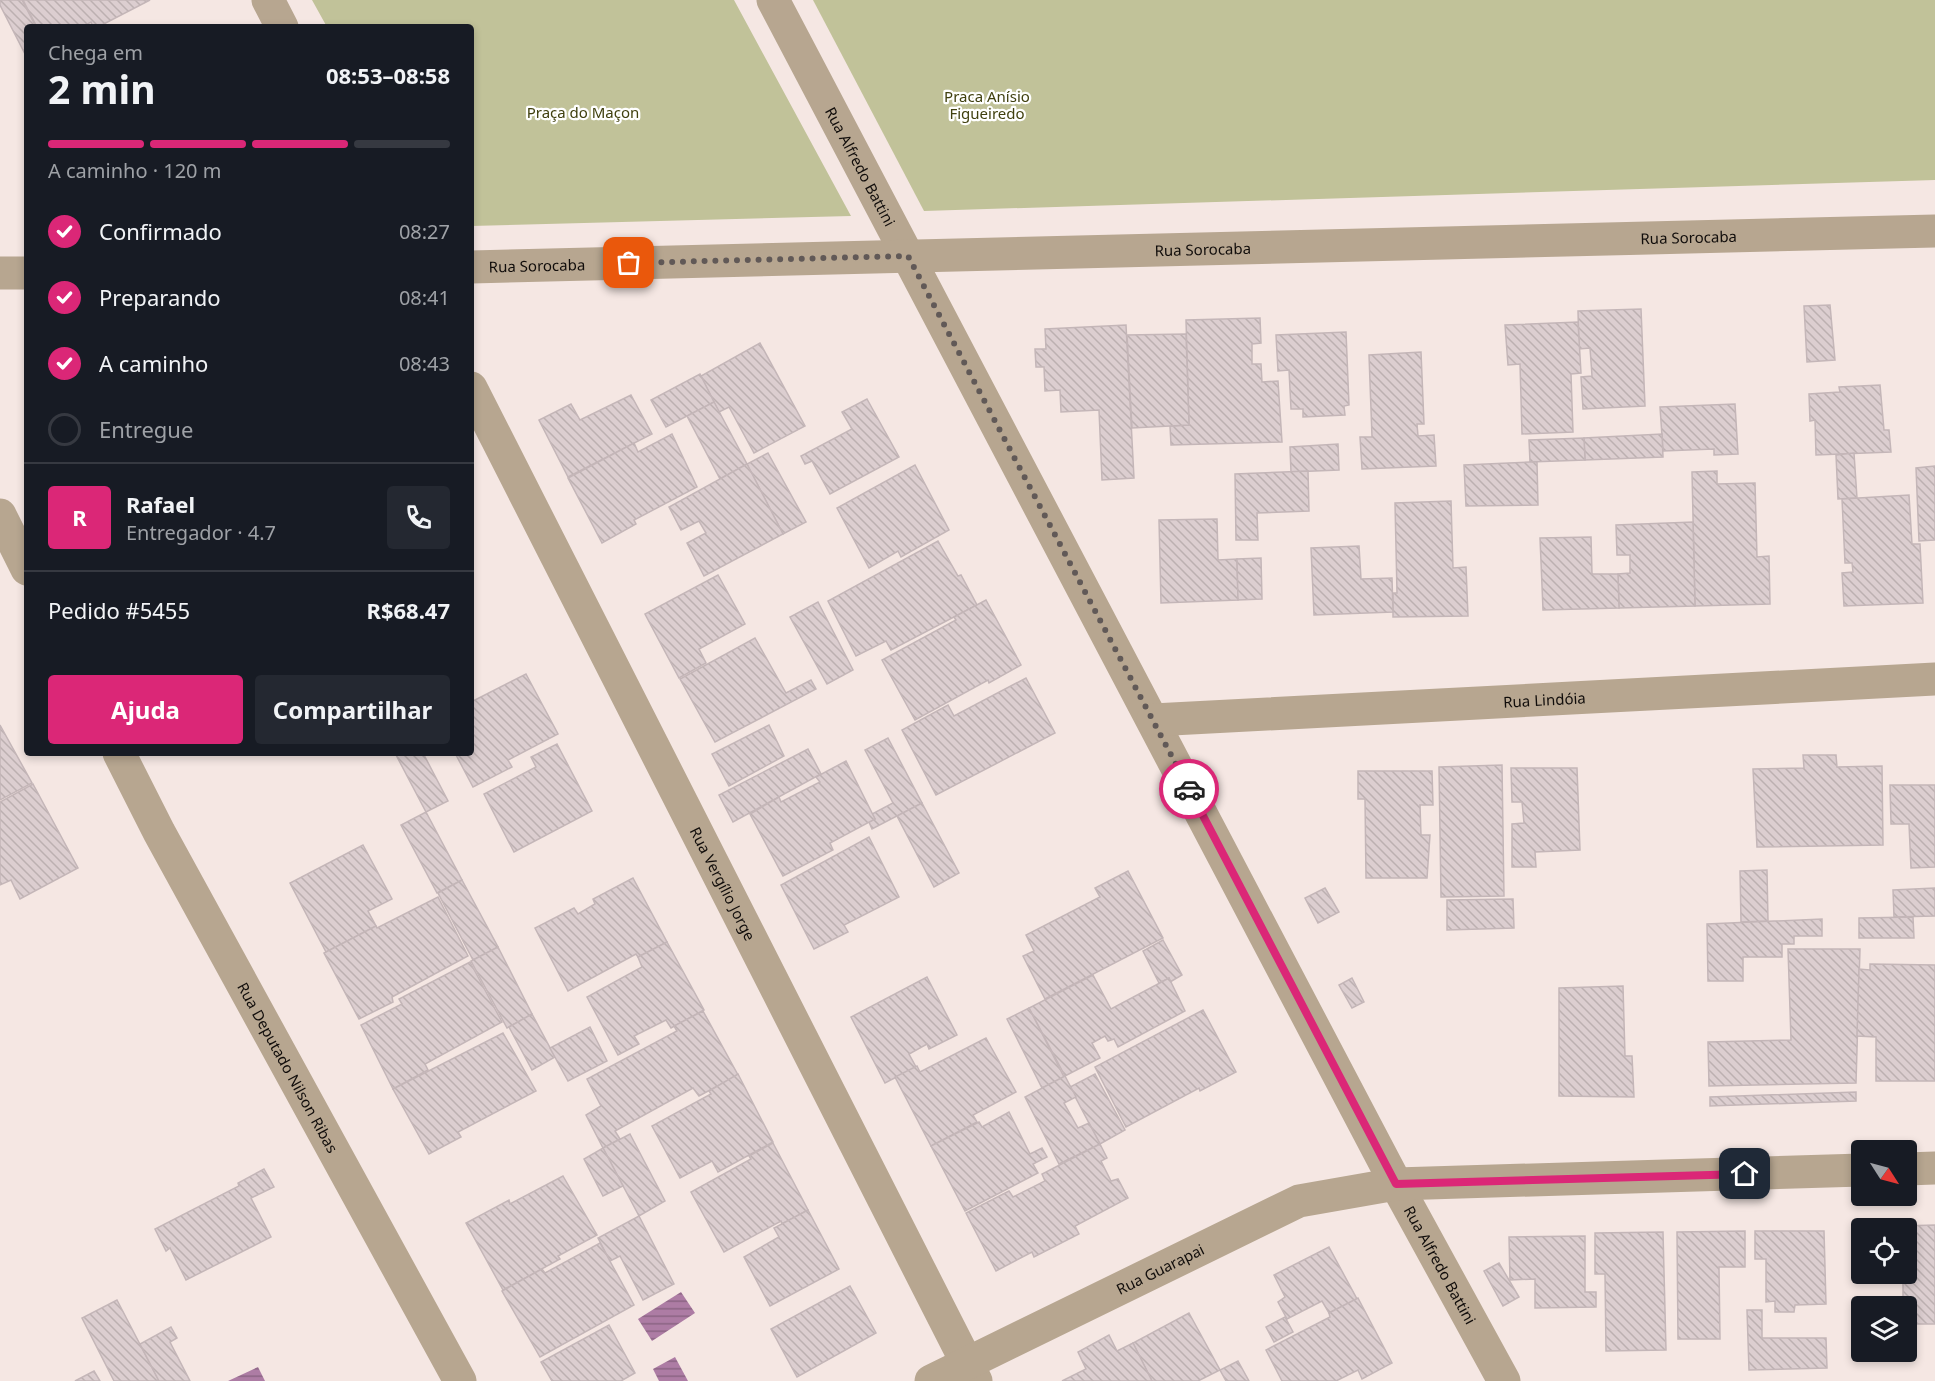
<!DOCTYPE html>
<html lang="pt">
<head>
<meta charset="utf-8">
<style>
  body { margin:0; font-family:"Noto Sans",sans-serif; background:#242831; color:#f1f3f6; height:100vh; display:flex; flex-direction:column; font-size:22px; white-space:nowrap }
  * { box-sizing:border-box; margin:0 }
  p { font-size:20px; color:#9ea1a6 }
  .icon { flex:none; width:33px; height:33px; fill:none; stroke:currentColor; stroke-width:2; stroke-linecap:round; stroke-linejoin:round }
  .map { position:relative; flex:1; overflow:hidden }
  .details { position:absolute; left:24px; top:24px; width:450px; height:732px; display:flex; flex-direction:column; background:#171b24; border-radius:6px; box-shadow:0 3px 9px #0003 }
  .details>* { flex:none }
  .needle { width:39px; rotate:126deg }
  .controls { position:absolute; left:1851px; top:1140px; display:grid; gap:12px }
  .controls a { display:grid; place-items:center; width:66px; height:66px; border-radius:6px; background:#171b24; box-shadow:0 3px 9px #0003; font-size:30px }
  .pin { position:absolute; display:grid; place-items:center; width:51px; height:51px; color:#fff; margin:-26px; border-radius:12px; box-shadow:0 3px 9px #0006 }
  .courier { position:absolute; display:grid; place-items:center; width:60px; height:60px; margin:-30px; border:4px solid #db2777; border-radius:50%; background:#fff; color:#222; box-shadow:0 2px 8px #0007 }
  .summary em { font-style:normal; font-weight:700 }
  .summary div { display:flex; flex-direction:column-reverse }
  .summary { display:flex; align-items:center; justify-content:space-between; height:102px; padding:0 24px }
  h1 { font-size:39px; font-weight:700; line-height:45px }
  .bar { display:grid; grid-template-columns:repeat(4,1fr); gap:9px 6px; align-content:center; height:72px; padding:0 24px }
  .bar i { height:8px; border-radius:4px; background:#363941 }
  .bar .selected { background:#db2777 }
  .bar p { grid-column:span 4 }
  .line { display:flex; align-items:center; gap:15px; padding:0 24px; border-top:2px solid #363941 }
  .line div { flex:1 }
  .round { display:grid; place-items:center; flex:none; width:63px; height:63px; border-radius:6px; background:#242831 }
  ol { padding:0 24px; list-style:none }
  li { display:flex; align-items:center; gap:18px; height:66px }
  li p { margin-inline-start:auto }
  li .icon { padding:6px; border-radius:50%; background:#db2777; color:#fff; stroke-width:4 }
  li:last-child { color:#9ea1a6 }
  li i { width:33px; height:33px; border:3px solid #363941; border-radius:50% }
  .primary-button { display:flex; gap:12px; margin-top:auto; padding:12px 24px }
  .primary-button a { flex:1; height:69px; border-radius:6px; background:#db2777; color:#fff; font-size:24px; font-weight:700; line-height:69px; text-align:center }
  .primary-button a+a { background:#242831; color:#f1f3f6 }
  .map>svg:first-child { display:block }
  .green { fill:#c1c299 }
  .water { fill:url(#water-rules) }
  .building { fill:url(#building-back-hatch); stroke:#c4b6b8; stroke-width:1.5 }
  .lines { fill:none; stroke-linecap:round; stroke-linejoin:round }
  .street { stroke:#b7a690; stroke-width:33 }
  .done { stroke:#615957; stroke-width:6; stroke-dasharray:0 10.8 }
  .route { stroke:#db2777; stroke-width:8 }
  .labels { text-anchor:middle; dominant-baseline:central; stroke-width:4.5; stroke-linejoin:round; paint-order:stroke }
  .park-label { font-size:15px; fill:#40400f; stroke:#fff }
  .street-label { font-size:15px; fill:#110d0b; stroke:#fff }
</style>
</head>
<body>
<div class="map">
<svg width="1935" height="1381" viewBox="0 0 1935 1381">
  <defs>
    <pattern id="water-rules" width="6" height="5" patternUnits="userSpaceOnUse" patternTransform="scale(1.5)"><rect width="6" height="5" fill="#ad7ca4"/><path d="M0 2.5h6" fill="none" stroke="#8b6484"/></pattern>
    <pattern id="building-back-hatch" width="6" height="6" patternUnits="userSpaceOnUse" patternTransform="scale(1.5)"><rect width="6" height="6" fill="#dcced0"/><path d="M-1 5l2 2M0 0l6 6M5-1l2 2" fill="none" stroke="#bcb0b1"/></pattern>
  </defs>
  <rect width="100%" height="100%" fill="#f5e7e3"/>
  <g class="green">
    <path d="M312 0H734L851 216 471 226V27H327Z"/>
    <path d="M813 0H1935V180L924 211Z"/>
  </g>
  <g class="water">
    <path d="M681 1292 695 1313 652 1341 638 1319Z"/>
    <path d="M675 1357 688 1381H659L653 1369Z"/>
    <path d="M258 1367 265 1381H228Z"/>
  </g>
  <g class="building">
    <path d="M0 0H22L36 27H27V58L0 5Z"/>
    <path d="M23 0H150L98 27H93L91 22 82 27H37Z"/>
    <path d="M1830 305 1835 360 1807 362 1804 306Z"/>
    <path d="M1641 309 1645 406 1583 409 1581 377 1592 376 1590 348 1579 349 1578 311Z"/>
    <path d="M1260 318 1261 343 1252 344V364H1261L1262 382 1278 381 1282 442 1171 445 1170 426 1189 425 1186 320Z"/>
    <path d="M1578 322 1581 373 1571 374 1573 432 1522 434 1520 364 1508 365 1505 325Z"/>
    <path d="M1126 325 1134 478 1102 480 1099 410 1061 412 1060 390 1045 391 1044 367H1036L1035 349H1046L1045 329Z"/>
    <path d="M1346 332 1349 405 1344 406 1345 415 1303 417V409H1291L1289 370 1278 371 1276 335Z"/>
    <path d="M1186 334 1189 425 1132 428 1127 335Z"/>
    <path d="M760 343 805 426 754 453 729 407 719 412 701 376Z"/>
    <path d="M1421 352 1424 424H1417L1418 436 1434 435 1436 466 1362 469 1360 437H1372L1369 355Z"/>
    <path d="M700 374 714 402 666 427 651 400Z"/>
    <path d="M1880 385 1884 430H1889L1891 452 1816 455 1815 420 1810 421 1809 394 1840 392 1839 387Z"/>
    <path d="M631 395 652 434 568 477 539 420 571 404 580 420Z"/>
    <path d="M867 399 899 457 830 494 812 461 805 464 801 456 852 429 842 412Z"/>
    <path d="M714 402 747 464 720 479 687 416Z"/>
    <path d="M1735 404 1738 454 1714 455V449L1663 451 1660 407Z"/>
    <path d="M672 434 697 487 634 520 636 524 602 543 568 478 634 443 638 452Z"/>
    <path d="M1662 434 1663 457 1585 460 1584 438Z"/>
    <path d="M1584 438 1585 460 1530 462 1529 440Z"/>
    <path d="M1338 444 1339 470 1291 472 1290 447Z"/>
    <path d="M768 453 806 522 783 534 747 464Z"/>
    <path d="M1854 453 1857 498 1838 499 1836 455Z"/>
    <path d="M1530 462H1537L1538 505 1466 506 1464 465Z"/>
    <path d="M747 464 783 534 704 576 687 543 706 533 699 521 681 530 669 507Z"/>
    <path d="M915 465 949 530 901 557 898 551 869 568 837 508Z"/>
    <path d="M1935 466V540L1919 541 1916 468Z"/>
    <path d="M1308 471 1309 511 1257 513 1258 540H1236L1235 474Z"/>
    <path d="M1717 471V484L1755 483 1757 557 1769 556 1770 604 1695 606 1692 472Z"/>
    <path d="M1909 495 1912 544H1920L1923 603 1844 606 1842 573 1853 572 1852 563H1845L1842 499Z"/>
    <path d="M1451 501 1453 568 1466 567 1468 616 1393 617V593H1397L1395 503Z"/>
    <path d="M1217 519 1218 560 1237 559 1238 600 1161 603 1159 520Z"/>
    <path d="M1693 522 1695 606 1619 608 1618 574 1630 573V555H1617L1616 525Z"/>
    <path d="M1591 537 1592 574H1618L1619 608 1543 610 1540 538Z"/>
    <path d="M938 541 958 576 961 575 977 605 891 650 886 641 856 656 828 601Z"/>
    <path d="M1359 546 1361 579 1392 578 1393 612 1314 615 1311 548Z"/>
    <path d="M1261 558 1262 599 1238 600 1237 559Z"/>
    <path d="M718 575 745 624 699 649 706 663 679 678 645 614Z"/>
    <path d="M986 600 1021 665 989 683 988 680 915 720 882 660 956 620 954 617Z"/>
    <path d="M818 602 853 670 827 684 790 617Z"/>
    <path d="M755 638 786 693 811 680 816 689 715 742 680 679Z"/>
    <path d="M526 674 558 734 508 760 512 767 473 787 455 753H471V702Z"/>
    <path d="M1026 678 1055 733 936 795 902 730 948 705 954 716Z"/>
    <path d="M0 725 32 783 0 800Z"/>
    <path d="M769 725 784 756 729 786 712 754Z"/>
    <path d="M888 738 922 803 872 829 869 822 875 819 872 814 893 803 865 750Z"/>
    <path d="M557 744 592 811 514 852 484 794 536 767 531 757Z"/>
    <path d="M808 749 821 774 733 822 719 795Z"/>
    <path d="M395 753H423L448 801 426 812Z"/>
    <path d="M1803 755H1836L1837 767 1882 766 1883 845 1757 847 1753 769 1804 768Z"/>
    <path d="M846 761 875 819 830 843 833 850 783 876 750 814 779 797 781 802 820 782 816 777Z"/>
    <path d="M1502 765 1504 896 1441 897 1439 767Z"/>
    <path d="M1511 768H1577L1580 850 1535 852 1536 867H1512V824L1524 823 1522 802H1512Z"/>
    <path d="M1358 771H1432L1433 805H1420L1421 835H1430L1427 878H1366L1365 799H1358Z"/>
    <path d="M33 784 78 868 20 899 11 880 0 885V802Z"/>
    <path d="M1890 785H1935V867L1911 868 1909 824H1891Z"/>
    <path d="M922 803 959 873 934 887 897 816Z"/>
    <path d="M426 812 462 880 437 893 401 825Z"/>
    <path d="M869 837 899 897 844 925 848 932 814 949 781 885Z"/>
    <path d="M363 845 392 899 368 911 376 926 326 952 290 883Z"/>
    <path d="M1767 870 1768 921 1741 922 1740 871Z"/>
    <path d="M1128 871 1163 938 1045 999 1023 956 1034 951 1026 935 1100 897 1095 888Z"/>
    <path d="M633 878 667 942 638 957 636 954 568 991 535 928 574 908 578 914 595 904 593 899Z"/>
    <path d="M462 880 498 947 473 960 438 893Z"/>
    <path d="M1325 888 1339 912 1318 923 1305 898Z"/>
    <path d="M1935 888V916L1894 917 1893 890Z"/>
    <path d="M438 897 468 956 392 997 393 1002 359 1019 324 953 376 926 377 928Z"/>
    <path d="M1513 899 1514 928 1447 930V900Z"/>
    <path d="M1913 917 1914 938H1859V918Z"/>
    <path d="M1822 919V936H1794V944H1782V957H1743V981H1708L1707 924Z"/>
    <path d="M1163 940 1182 975 1170 982 1169 978 1159 983 1143 951Z"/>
    <path d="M667 942 704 1010 671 1028 666 1020 634 1036 639 1044 618 1055 587 997 642 967 638 957Z"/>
    <path d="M498 947 532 1014 507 1028 471 961Z"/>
    <path d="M1788 949H1860L1856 1083 1709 1086 1708 1042 1791 1040Z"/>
    <path d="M470 962 502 1022 425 1064 428 1070 393 1089 361 1025 402 1004 399 999Z"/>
    <path d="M1870 964 1935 965V1081H1876V1037L1857 1036 1859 969 1870 970Z"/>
    <path d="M1093 975 1111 1009 1169 978 1185 1011 1118 1047 1114 1039 1108 1041 1105 1036 1092 1043 1100 1058 1065 1076 1029 1008Z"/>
    <path d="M927 977 957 1035 929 1049 927 1044 909 1054 916 1067 885 1083 851 1017Z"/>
    <path d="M1352 978 1364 1002 1352 1008 1339 985Z"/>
    <path d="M1623 986 1625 1056H1632L1634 1097 1559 1096V988Z"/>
    <path d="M1029 1008 1064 1077 1042 1088 1007 1019Z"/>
    <path d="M1203 1010 1236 1072 1200 1091 1199 1088 1126 1127 1095 1067Z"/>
    <path d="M703 1011 738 1075 699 1096 693 1088 615 1131 620 1139 603 1148 586 1115 601 1106 587 1079 677 1031 674 1026Z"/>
    <path d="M532 1014 555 1057 532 1070 509 1027Z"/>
    <path d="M590 1027 607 1061 568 1081 550 1048Z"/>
    <path d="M503 1033 536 1091 458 1132 461 1137 429 1154 393 1089Z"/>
    <path d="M986 1038 1016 1092 973 1115 977 1122 931 1146 895 1077 917 1066 920 1072Z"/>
    <path d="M738 1074 773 1142 718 1172 712 1161 680 1178 652 1126 711 1094 709 1091Z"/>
    <path d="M1095 1074 1125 1130 1100 1144 1070 1087Z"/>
    <path d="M1065 1076 1076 1097 1064 1103 1078 1128 1089 1123 1100 1144 1059 1164 1025 1097Z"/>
    <path d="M1856 1092V1101L1710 1106V1097Z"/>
    <path d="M1009 1112 1030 1154 1042 1148 1047 1157 1033 1164 1038 1173 965 1211 931 1146 979 1122 982 1127Z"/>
    <path d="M630 1134 665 1201 639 1216 603 1148Z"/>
    <path d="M773 1143 808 1210 782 1224 781 1221 724 1252 691 1192 751 1159 749 1156Z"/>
    <path d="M1100 1144 1107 1158 1101 1161 1111 1181 1118 1179 1128 1198 1075 1226 1079 1234 1034 1257 1032 1252 996 1271 966 1213 1009 1191 1013 1197 1045 1181 1042 1174Z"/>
    <path d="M603 1148 623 1186 603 1196 584 1159Z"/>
    <path d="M264 1169 274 1187 251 1198 271 1237 186 1280 170 1248 166 1251 155 1229 239 1186 238 1183Z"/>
    <path d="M563 1176 597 1235 558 1256 560 1259 503 1290 466 1223 509 1200 510 1204Z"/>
    <path d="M808 1210 839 1269 770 1306 744 1257 779 1237 774 1228Z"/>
    <path d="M639 1216 674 1284 643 1300 620 1256 610 1261 598 1238Z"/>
    <path d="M1935 1225V1324H1906V1306H1903V1274H1906V1228H1902V1226Z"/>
    <path d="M1745 1231V1267H1719L1720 1339H1678L1677 1232Z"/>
    <path d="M1755 1231H1824L1826 1304 1795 1305 1794 1312H1775V1301L1766 1302V1259H1755Z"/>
    <path d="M1663 1232 1666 1350 1606 1351 1605 1274H1595V1233Z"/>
    <path d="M1585 1236V1292H1596V1307L1535 1308V1279L1510 1280 1509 1237Z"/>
    <path d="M600 1243 634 1305 540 1357 502 1291 542 1269 545 1273Z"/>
    <path d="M1329 1247 1357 1299 1329 1313 1322 1301 1287 1319 1278 1302 1285 1297 1274 1275Z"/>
    <path d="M1499 1263 1519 1297 1503 1306 1484 1271Z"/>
    <path d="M850 1286 876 1333 797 1377 771 1329Z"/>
    <path d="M1358 1298 1392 1363 1362 1379 1358 1370 1336 1381H1282L1266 1350 1330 1317 1329 1313Z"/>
    <path d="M117 1300 159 1381H114L82 1318Z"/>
    <path d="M1747 1310H1762V1338H1826L1827 1368 1749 1370Z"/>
    <path d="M1189 1313 1220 1370 1198 1381H1152L1133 1343Z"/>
    <path d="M1285 1317 1293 1332 1274 1342 1266 1327Z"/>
    <path d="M609 1325 635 1373 621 1381H552L541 1362Z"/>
    <path d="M171 1327 177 1338 170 1342 190 1381H159L140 1344Z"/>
    <path d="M1109 1335 1117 1351 1133 1343 1152 1381H1062L1086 1369 1078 1352Z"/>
    <path d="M1238 1361 1249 1381H1226L1220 1370Z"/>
    <path d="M94 1371 100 1381H75Z"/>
  </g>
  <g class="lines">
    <g class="street">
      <path d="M268 0 282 27"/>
      <path id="s1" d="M773 0 1396 1184 1504 1381"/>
      <path id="s2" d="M471 267 1935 231"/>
      <path d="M0 273H27"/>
      <path id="s3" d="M471 388 976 1381"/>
      <path d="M0 515 27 569"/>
      <path id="s4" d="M1153 720 1935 679"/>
      <path id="s5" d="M119 753 159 832 460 1381"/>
      <path d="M1906 1169 1935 1168"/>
      <path id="s6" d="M931 1381 1299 1201 1396 1184 1862 1170"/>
    </g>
  </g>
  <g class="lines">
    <path class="done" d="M629 263 908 256 1189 789"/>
    <path class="route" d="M1189 789 1396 1184 1745 1174"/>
  </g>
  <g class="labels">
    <g class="park-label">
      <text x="987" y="96">Praca Anísio<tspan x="987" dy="17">Figueiredo</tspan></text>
      <text x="583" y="112">Praça do Maçon</text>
    </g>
    <g class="street-label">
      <text stroke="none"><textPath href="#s1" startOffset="188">Rua Alfredo Battini</textPath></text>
      <text stroke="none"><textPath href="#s2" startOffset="1218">Rua Sorocaba</textPath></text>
      <text stroke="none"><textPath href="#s2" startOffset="732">Rua Sorocaba</textPath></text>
      <text stroke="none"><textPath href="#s2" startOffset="66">Rua Sorocaba</textPath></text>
      <text stroke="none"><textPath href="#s4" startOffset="392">Rua Lindóia</textPath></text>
      <text stroke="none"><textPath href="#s3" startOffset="556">Rua Vergílio Jorge</textPath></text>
      <text stroke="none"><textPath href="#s5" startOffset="357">Rua Deputado Nilson Ribas</textPath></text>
      <text stroke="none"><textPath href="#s1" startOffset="1430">Rua Alfredo Battini</textPath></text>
      <text stroke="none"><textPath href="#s6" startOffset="255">Rua Guarapai</textPath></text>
    </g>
  </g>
</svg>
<div class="controls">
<a><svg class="needle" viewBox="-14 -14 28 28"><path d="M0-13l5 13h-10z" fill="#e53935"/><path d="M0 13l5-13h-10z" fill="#9ea1a6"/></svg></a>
<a><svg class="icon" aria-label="locate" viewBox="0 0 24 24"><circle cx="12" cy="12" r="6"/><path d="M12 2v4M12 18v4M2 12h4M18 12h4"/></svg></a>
<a><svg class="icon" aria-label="layers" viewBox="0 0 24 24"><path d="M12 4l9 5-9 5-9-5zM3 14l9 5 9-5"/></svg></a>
</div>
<div class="pin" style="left:629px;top:263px;background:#ea580c"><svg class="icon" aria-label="bag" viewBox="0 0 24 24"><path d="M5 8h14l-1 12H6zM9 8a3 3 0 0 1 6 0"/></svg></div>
<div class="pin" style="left:1745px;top:1174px;background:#1f2937"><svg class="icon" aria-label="home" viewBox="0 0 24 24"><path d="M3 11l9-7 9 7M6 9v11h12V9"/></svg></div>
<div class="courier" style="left:1189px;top:789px"><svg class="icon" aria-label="car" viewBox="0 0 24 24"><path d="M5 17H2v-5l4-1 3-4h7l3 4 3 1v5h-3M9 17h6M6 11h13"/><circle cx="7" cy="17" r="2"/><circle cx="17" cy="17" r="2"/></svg></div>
<section class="details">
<div class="summary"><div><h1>2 min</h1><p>Chega em</p></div><em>08:53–08:58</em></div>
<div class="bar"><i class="selected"></i><i class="selected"></i><i class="selected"></i><i></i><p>A caminho · 120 m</p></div>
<ol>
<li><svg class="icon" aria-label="check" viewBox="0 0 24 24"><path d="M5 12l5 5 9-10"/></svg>Confirmado<p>08:27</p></li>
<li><svg class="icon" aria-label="check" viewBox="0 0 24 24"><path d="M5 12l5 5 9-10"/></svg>Preparando<p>08:41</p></li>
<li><svg class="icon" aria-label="check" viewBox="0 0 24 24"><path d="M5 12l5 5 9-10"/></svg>A caminho<p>08:43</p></li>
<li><i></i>Entregue</li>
</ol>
<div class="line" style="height:108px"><b class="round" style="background:#db2777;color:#fff">R</b><div><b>Rafael</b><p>Entregador · 4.7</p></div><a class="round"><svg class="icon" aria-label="phone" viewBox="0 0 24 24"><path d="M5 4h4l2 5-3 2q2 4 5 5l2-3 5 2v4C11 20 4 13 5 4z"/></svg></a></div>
<div class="line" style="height:78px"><div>Pedido #5455</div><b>R$68.47</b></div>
<div class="primary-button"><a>Ajuda</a><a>Compartilhar</a></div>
</section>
</div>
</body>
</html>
